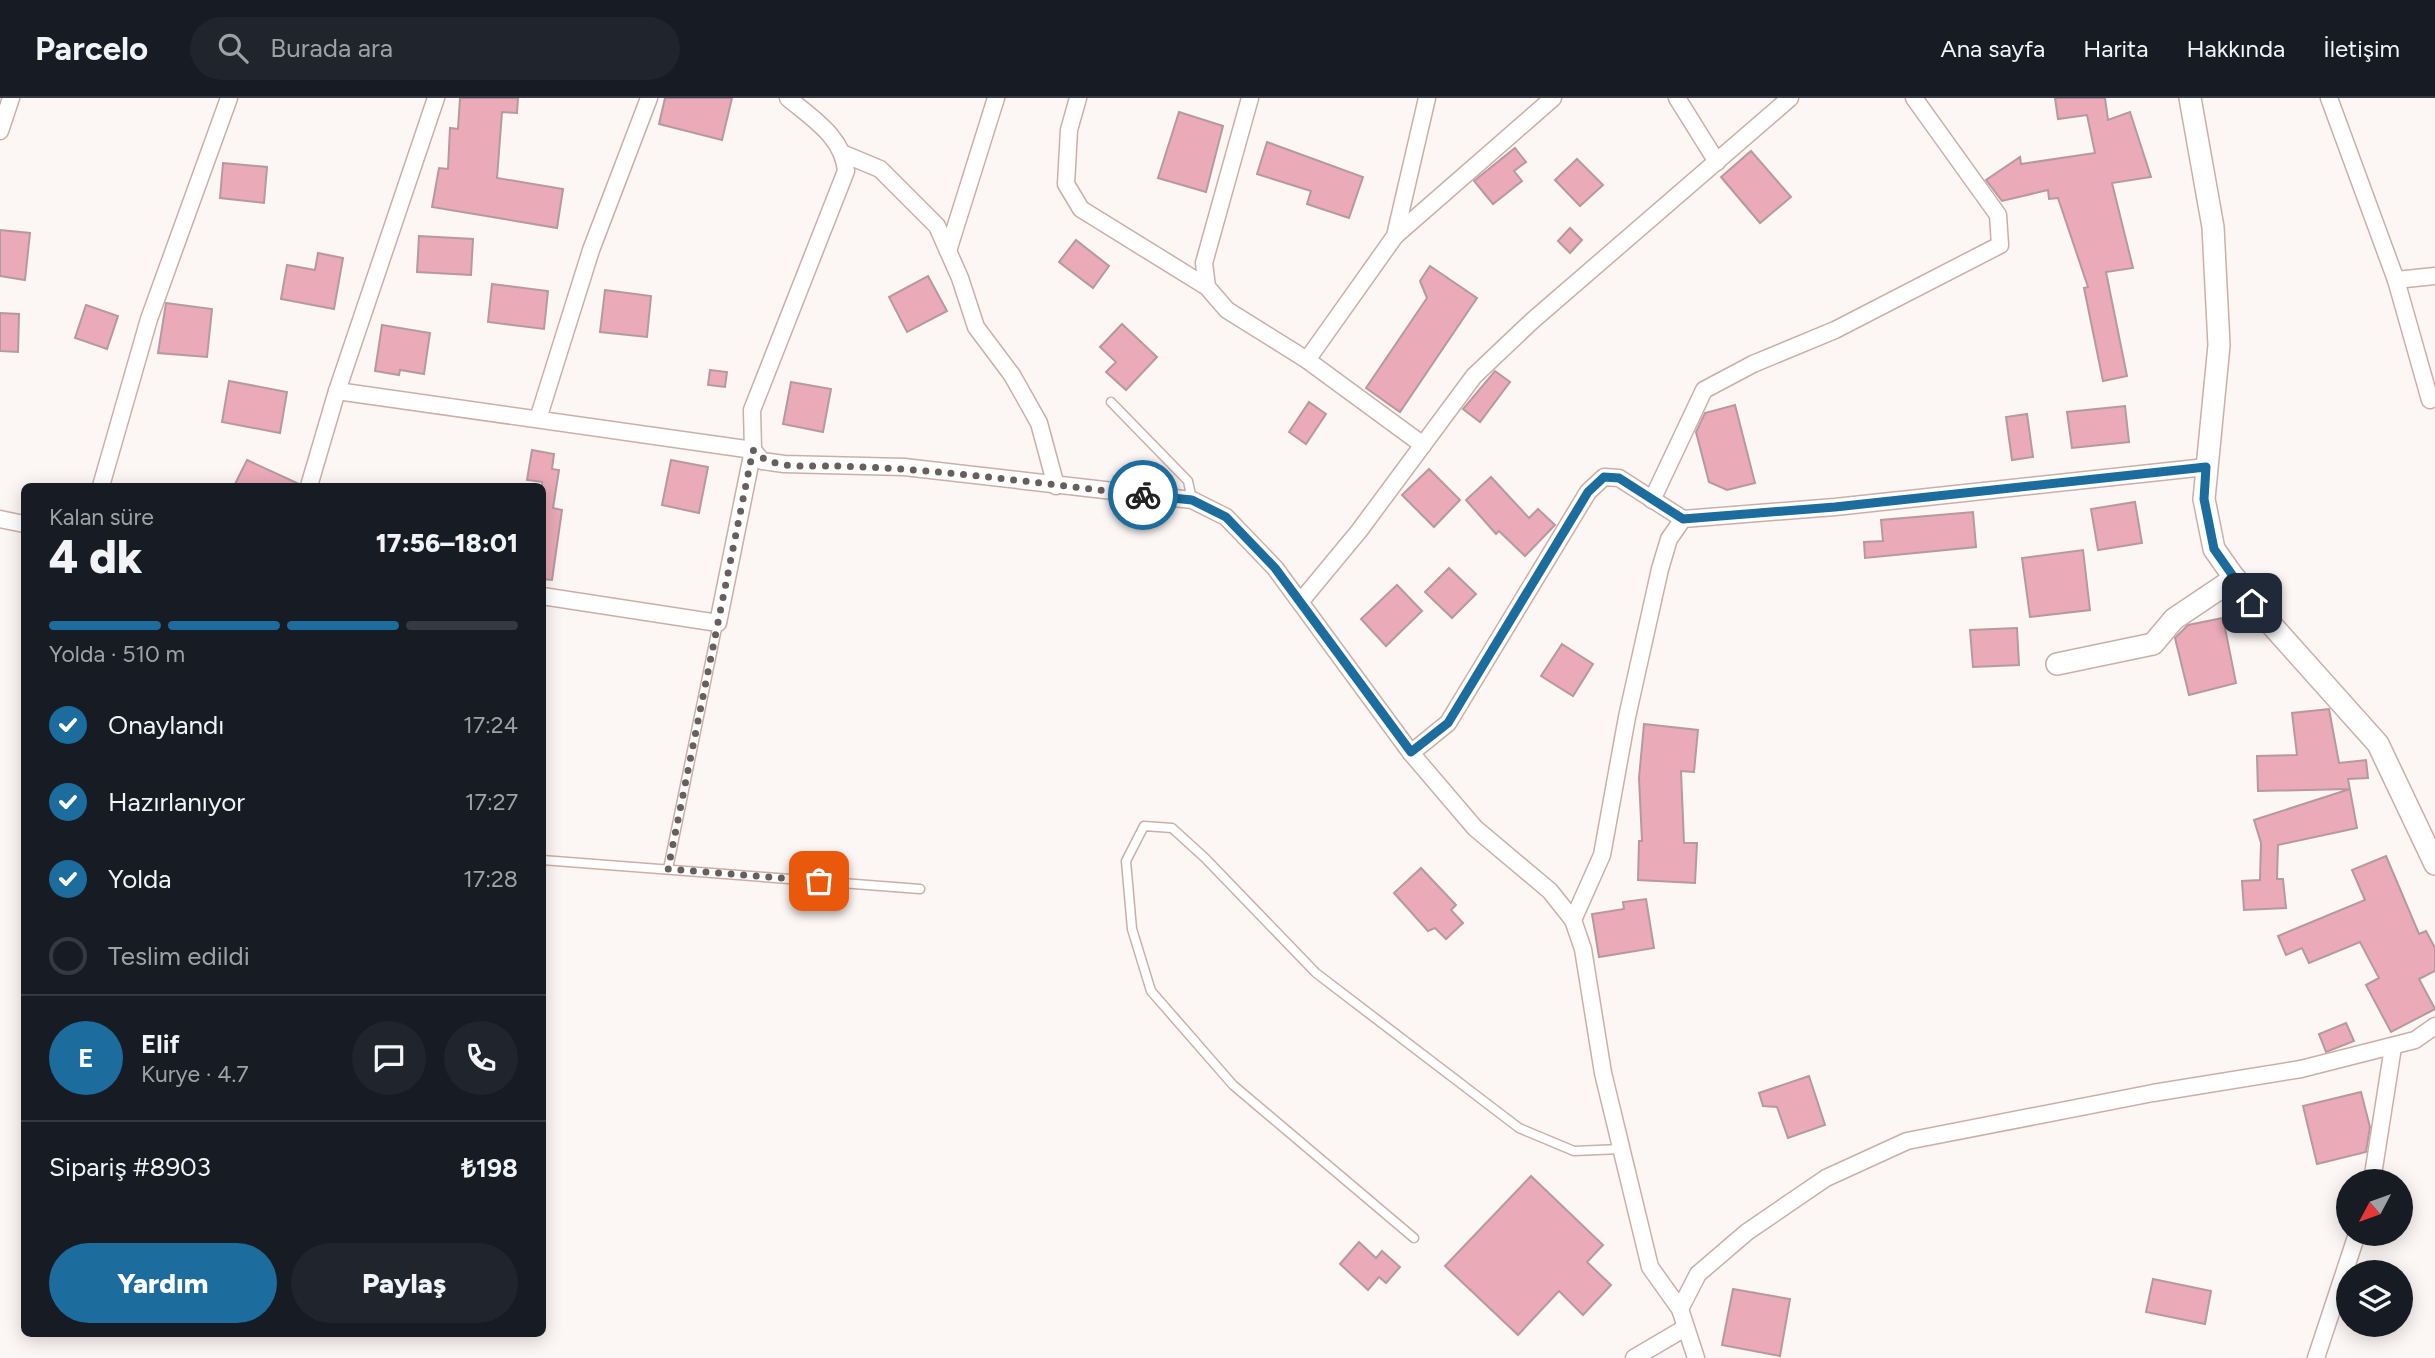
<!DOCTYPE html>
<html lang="tr">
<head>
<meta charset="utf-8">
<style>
  body { margin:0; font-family:Figtree,sans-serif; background:#20242c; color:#f1f3f6; height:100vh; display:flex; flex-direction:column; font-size:26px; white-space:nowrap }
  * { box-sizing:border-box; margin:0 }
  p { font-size:23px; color:#9ea1a6 }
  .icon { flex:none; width:38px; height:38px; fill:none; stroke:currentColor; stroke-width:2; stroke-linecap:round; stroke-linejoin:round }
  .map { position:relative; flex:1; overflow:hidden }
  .drawer { position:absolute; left:21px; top:385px; width:525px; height:854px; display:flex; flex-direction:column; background:#171b24; border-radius:10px; box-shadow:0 4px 18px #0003 }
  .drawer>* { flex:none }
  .needle { width:46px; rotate:229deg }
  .controls { position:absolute; left:2336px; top:1071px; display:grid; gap:14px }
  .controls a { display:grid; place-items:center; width:77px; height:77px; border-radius:50%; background:#171b24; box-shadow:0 4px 18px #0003; font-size:35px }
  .pin { position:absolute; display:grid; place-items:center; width:60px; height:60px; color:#fff; margin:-30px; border-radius:14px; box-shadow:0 4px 10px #0006 }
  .courier { position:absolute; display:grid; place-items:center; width:70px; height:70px; margin:-35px; border:5px solid #1c6c9e; border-radius:50%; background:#fff; color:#222; box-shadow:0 2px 9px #0007 }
  .headline em { font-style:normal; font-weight:800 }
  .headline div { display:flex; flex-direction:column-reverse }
  .headline { display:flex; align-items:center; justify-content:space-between; height:119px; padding:0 28px }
  h1 { font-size:46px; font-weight:800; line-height:52px }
  .bar { display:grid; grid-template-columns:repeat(4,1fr); gap:10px 7px; align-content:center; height:84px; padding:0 28px }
  .bar i { height:9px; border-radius:5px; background:#363941 }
  .bar .selected { background:#1c6c9e }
  .bar p { grid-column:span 4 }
  .line { display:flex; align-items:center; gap:18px; padding:0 28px; border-top:2px solid #363941 }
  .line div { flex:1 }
  .round { display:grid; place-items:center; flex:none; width:74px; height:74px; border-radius:37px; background:#20242c }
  ol { padding:0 28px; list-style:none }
  li { display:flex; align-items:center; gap:21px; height:77px }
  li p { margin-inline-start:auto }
  li .icon { padding:7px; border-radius:50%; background:#1c6c9e; color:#fff; stroke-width:4 }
  li:last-child { color:#9ea1a6 }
  li i { width:38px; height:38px; border:4px solid #363941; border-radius:50% }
  .cta { display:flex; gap:14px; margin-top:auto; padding:14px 28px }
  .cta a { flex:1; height:80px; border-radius:42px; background:#1c6c9e; color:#fff; font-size:28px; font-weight:800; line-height:80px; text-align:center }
  .cta a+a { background:#20242c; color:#f1f3f6 }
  header { display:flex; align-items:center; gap:42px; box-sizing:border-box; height:98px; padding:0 35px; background:#171b24; border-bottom:2px solid #363941 }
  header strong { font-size:33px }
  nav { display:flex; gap:38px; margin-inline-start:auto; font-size:24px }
  .search { width:490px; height:63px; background:#20242c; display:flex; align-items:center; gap:18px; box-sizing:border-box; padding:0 24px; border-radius:38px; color:#9ea1a6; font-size:26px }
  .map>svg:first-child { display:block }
  .building { fill:#eaaab8; stroke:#b6999e; stroke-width:2 }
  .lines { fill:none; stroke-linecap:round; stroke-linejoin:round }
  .service-casing { stroke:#cbafa7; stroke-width:11 }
  .minor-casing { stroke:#cbafa7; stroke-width:19 }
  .tertiary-casing { stroke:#cbafa7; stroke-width:24 }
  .service { stroke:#fff; stroke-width:8 }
  .minor { stroke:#fff; stroke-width:16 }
  .tertiary { stroke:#fff; stroke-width:21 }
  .done { stroke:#675f5d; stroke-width:7; stroke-dasharray:0 12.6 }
  .route { stroke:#1c6c9e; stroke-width:9 }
</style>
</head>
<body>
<header>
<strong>Parcelo</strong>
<div class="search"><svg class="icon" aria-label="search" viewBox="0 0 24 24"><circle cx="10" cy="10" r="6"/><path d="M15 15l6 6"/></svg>Burada ara</div>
<nav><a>Ana sayfa</a><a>Harita</a><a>Hakkında</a><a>İletişim</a></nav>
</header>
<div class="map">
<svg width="2435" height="1260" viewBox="0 0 2435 1260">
  <rect width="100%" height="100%" fill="#fcf6f4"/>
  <g class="building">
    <path d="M460 0H518L517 15 502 14 497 80 563 91 557 130 432 109 439 70 448 71 450 30 458 31Z"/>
    <path d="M665 0H732L722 42 659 26Z"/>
    <path d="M2055 0H2105L2108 22 2130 14 2151 79 2112 85 2133 170 2106 174 2127 278 2103 283 2084 190 2088 189 2058 100 2049 101 2048 92 2002 103 1986 82 2020 59 2021 66 2095 55 2087 17 2058 21Z"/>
    <path d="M1179 14 1223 28 1206 94 1158 80Z"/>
    <path d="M1267 44 1363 79 1349 120 1307 106 1311 93 1257 76Z"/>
    <path d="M1515 50 1526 64 1514 73 1522 83 1493 106 1474 83Z"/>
    <path d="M1751 53 1791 99 1760 125 1721 79Z"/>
    <path d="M1577 61 1603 87 1580 108 1555 82Z"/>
    <path d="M223 65 267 69 264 105 220 100Z"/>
    <path d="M1570 130 1582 142 1570 155 1558 143Z"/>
    <path d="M0 132 30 135 25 182 0 178Z"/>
    <path d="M419 138 473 141 471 177 417 174Z"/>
    <path d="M1076 142 1109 168 1093 190 1059 164Z"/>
    <path d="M318 155 343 160 334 211 281 201 287 167 315 172Z"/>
    <path d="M1430 168 1477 200 1400 314 1366 290 1427 200 1420 183Z"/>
    <path d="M928 178 947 213 907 234 889 199Z"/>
    <path d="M492 186 548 193 544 231 488 224Z"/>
    <path d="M605 192 651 198 647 239 600 234Z"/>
    <path d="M166 205 212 211 207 259 158 255Z"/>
    <path d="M86 207 118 218 107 251 75 240Z"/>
    <path d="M0 215 19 216 18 254 0 253Z"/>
    <path d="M1122 226 1157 259 1126 292 1106 274 1116 264 1100 249Z"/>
    <path d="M382 227 430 235 424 276 400 272 399 277 375 273Z"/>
    <path d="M710 272 727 274 725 289 708 287Z"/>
    <path d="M1495 273 1510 284 1480 324 1463 311Z"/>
    <path d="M229 283 287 294 280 335 222 324Z"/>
    <path d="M791 284 831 291 823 334 783 326Z"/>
    <path d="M1309 304 1326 316 1306 346 1289 334Z"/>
    <path d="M1735 307 1755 385 1727 392 1709 384 1696 334 1705 315Z"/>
    <path d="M2125 308 2129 344 2072 350 2067 314Z"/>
    <path d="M2027 316 2033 359 2012 362 2006 319Z"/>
    <path d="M532 352 554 356 552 371 559 372 553 410 562 412 552 482 542 481V384L527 382Z"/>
    <path d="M247 362 299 386V388H234Z"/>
    <path d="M671 362 708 369 699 415 662 407Z"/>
    <path d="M1429 371 1460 402 1434 429 1402 397Z"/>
    <path d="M1491 379 1529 420 1538 411 1555 427 1525 458 1499 433 1496 436 1466 402Z"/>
    <path d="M2135 404 2142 445 2098 452 2091 411Z"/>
    <path d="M1973 414 1976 449 1865 460 1864 444 1883 443 1881 422Z"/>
    <path d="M2083 452 2090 512 2030 519 2022 460Z"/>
    <path d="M1449 470 1476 496 1452 520 1425 494Z"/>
    <path d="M1397 487 1422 513 1386 548 1361 521Z"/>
    <path d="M2223 520 2236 585 2189 597 2175 540 2188 527Z"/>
    <path d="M2017 530 2019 567 1973 569 1970 532Z"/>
    <path d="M1562 546 1593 566 1573 598 1541 578Z"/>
    <path d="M2329 611 2339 665 2366 662 2368 680 2348 681 2357 730 2278 747 2277 781H2283L2286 810 2244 812 2242 783 2260 782 2261 745 2254 722 2350 691 2258 693 2257 658 2297 657 2292 615Z"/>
    <path d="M1644 626 1698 632 1694 674 1681 673 1684 745H1697L1695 785 1638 782 1639 743H1642L1639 680Z"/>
    <path d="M2386 758 2419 836 2426 833 2435 850V873L2419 881 2435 911 2391 934 2366 887 2379 880 2360 844 2309 865 2302 850 2286 857 2278 838 2365 802 2352 772Z"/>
    <path d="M1421 770 1456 807 1451 812 1463 825 1446 841 1435 830 1428 833 1394 795Z"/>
    <path d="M1646 801 1654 850 1599 859 1592 816 1624 811 1623 804Z"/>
    <path d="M2346 925 2354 943 2326 954 2319 936Z"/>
    <path d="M1809 978 1825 1027 1788 1040 1777 1009 1763 1008 1759 995Z"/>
    <path d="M2361 994 2370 1029 2366 1054 2317 1066 2303 1008Z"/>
    <path d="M1531 1078 1603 1147 1587 1164 1611 1187 1583 1217 1559 1193 1518 1237 1445 1168Z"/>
    <path d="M1359 1144 1376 1160 1382 1153 1400 1169 1386 1185 1379 1179 1368 1192 1340 1166Z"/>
    <path d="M2153 1181 2211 1193 2205 1226 2146 1214Z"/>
    <path d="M1733 1191 1790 1201 1780 1258 1722 1247Z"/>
  </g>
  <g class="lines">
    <defs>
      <g id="service">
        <path d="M1111 304 1188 383 1192 402"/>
        <path d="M542 762 920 791"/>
        <path d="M668 771 718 525"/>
        <path d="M1414 1140 1233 987 1151 893 1132 831 1126 763 1144 728 1172 730 1205 760 1316 875 1519 1030 1574 1053 1621 1051"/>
      </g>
      <g id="minor">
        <path d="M788 0C813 21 843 39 846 73L752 312 753 352 762 363 784 366 904 369 1192 402 1226 419 1275 470 1411 655 1475 730 1550 793 1573 822 1583 851 1603 975 1650 1169 1680 1211"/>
        <path d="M1078 0 1069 32 1066 86 1081 111 1207 189"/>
        <path d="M1250 0 1204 165 1207 189 1227 212 1307 262 1423 347"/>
        <path d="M1677 0 1717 64"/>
        <path d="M2329 0 2396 182 2435 178"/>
        <path d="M0 33 11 0"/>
        <path d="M844 56 880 71 937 128 960 180 976 229 1012 277 1039 325 1056 388"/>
        <path d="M1395 138 1553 0"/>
        <path d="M948 153 996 0"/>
        <path d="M2396 182 2430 302"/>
        <path d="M1307 262 1395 138 1427 0"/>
        <path d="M337 293 753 352 718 525 542 498"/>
        <path d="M538 321 591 152 649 0"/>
        <path d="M101 388 149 221 229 0"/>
        <path d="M309 388 337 293 436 0"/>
        <path d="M1652 402 1704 292 1753 266 1835 232 2000 147 1998 117 1914 0"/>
        <path d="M0 421 24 426"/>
        <path d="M1301 503 1359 433 1474 278 1532 223 1790 0"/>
        <path d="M1411 655 1448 625 1588 394 1604 379 1619 380 1683 421"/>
        <path d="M1573 822 1602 757 1627 619 1660 471 1669 441 1683 421 1835 409 2206 369"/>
        <path d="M2372 1083 2393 949"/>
        <path d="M1634 1260 1685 1230"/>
        <path d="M1696 1260 1680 1211 1698 1176 1747 1134 1826 1080 1907 1043 2153 995 2301 971 2415 942 2435 928"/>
        <path d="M2316 1260 2357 1136"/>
      </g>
      <g id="tertiary">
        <path d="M2190 0 2213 129 2219 247 2204 401 2214 451 2252 505 2378 646 2435 766"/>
        <path d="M2057 566 2153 546 2174 521 2235 480"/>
      </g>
    </defs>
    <use href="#service" class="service-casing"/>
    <use href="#minor" class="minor-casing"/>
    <use href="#tertiary" class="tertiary-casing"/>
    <use href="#service" class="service"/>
    <use href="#minor" class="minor"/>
    <use href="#tertiary" class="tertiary"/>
  </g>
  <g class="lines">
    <path class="done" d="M819 783 668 771 753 352C772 373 808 367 834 368 938 370 1040 386 1143 397"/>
    <path class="route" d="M1143 397 1192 402 1226 419 1275 470 1411 654 1448 625 1588 394 1604 379 1619 380 1683 421 1835 409 2206 369 2204 401 2214 451 2252 505"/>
  </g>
</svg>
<div class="controls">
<a><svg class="needle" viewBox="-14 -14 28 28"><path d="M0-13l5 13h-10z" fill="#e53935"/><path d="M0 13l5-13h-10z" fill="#9ea1a6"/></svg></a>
<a><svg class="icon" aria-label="layers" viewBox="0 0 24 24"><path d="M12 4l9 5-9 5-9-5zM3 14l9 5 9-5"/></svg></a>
</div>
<div class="pin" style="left:819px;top:783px;background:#ea580c"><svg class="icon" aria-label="bag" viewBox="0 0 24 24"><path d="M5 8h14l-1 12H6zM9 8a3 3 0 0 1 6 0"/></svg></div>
<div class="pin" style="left:2252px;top:505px;background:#1f2937"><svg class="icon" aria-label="home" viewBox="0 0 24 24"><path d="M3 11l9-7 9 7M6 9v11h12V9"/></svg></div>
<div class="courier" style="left:1143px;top:397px"><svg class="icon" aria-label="bike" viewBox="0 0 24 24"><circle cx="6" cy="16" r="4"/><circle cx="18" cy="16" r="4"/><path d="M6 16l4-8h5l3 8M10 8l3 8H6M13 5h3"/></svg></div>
<section class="drawer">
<div class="headline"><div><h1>4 dk</h1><p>Kalan süre</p></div><em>17:56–18:01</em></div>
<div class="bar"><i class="selected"></i><i class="selected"></i><i class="selected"></i><i></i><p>Yolda · 510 m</p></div>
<ol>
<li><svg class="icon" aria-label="check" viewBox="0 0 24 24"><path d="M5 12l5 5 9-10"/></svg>Onaylandı<p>17:24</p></li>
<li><svg class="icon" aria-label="check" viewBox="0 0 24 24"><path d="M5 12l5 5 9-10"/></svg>Hazırlanıyor<p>17:27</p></li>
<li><svg class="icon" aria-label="check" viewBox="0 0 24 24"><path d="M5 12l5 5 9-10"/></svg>Yolda<p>17:28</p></li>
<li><i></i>Teslim edildi</li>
</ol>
<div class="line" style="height:126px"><b class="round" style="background:#1c6c9e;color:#fff">E</b><div><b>Elif</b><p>Kurye · 4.7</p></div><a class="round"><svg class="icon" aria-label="chat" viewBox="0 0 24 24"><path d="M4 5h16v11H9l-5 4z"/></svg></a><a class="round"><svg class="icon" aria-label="phone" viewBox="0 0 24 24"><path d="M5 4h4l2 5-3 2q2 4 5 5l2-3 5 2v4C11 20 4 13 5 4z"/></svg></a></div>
<div class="line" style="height:91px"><div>Sipariş #8903</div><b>₺198</b></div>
<div class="cta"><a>Yardım</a><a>Paylaş</a></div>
</section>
</div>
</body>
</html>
